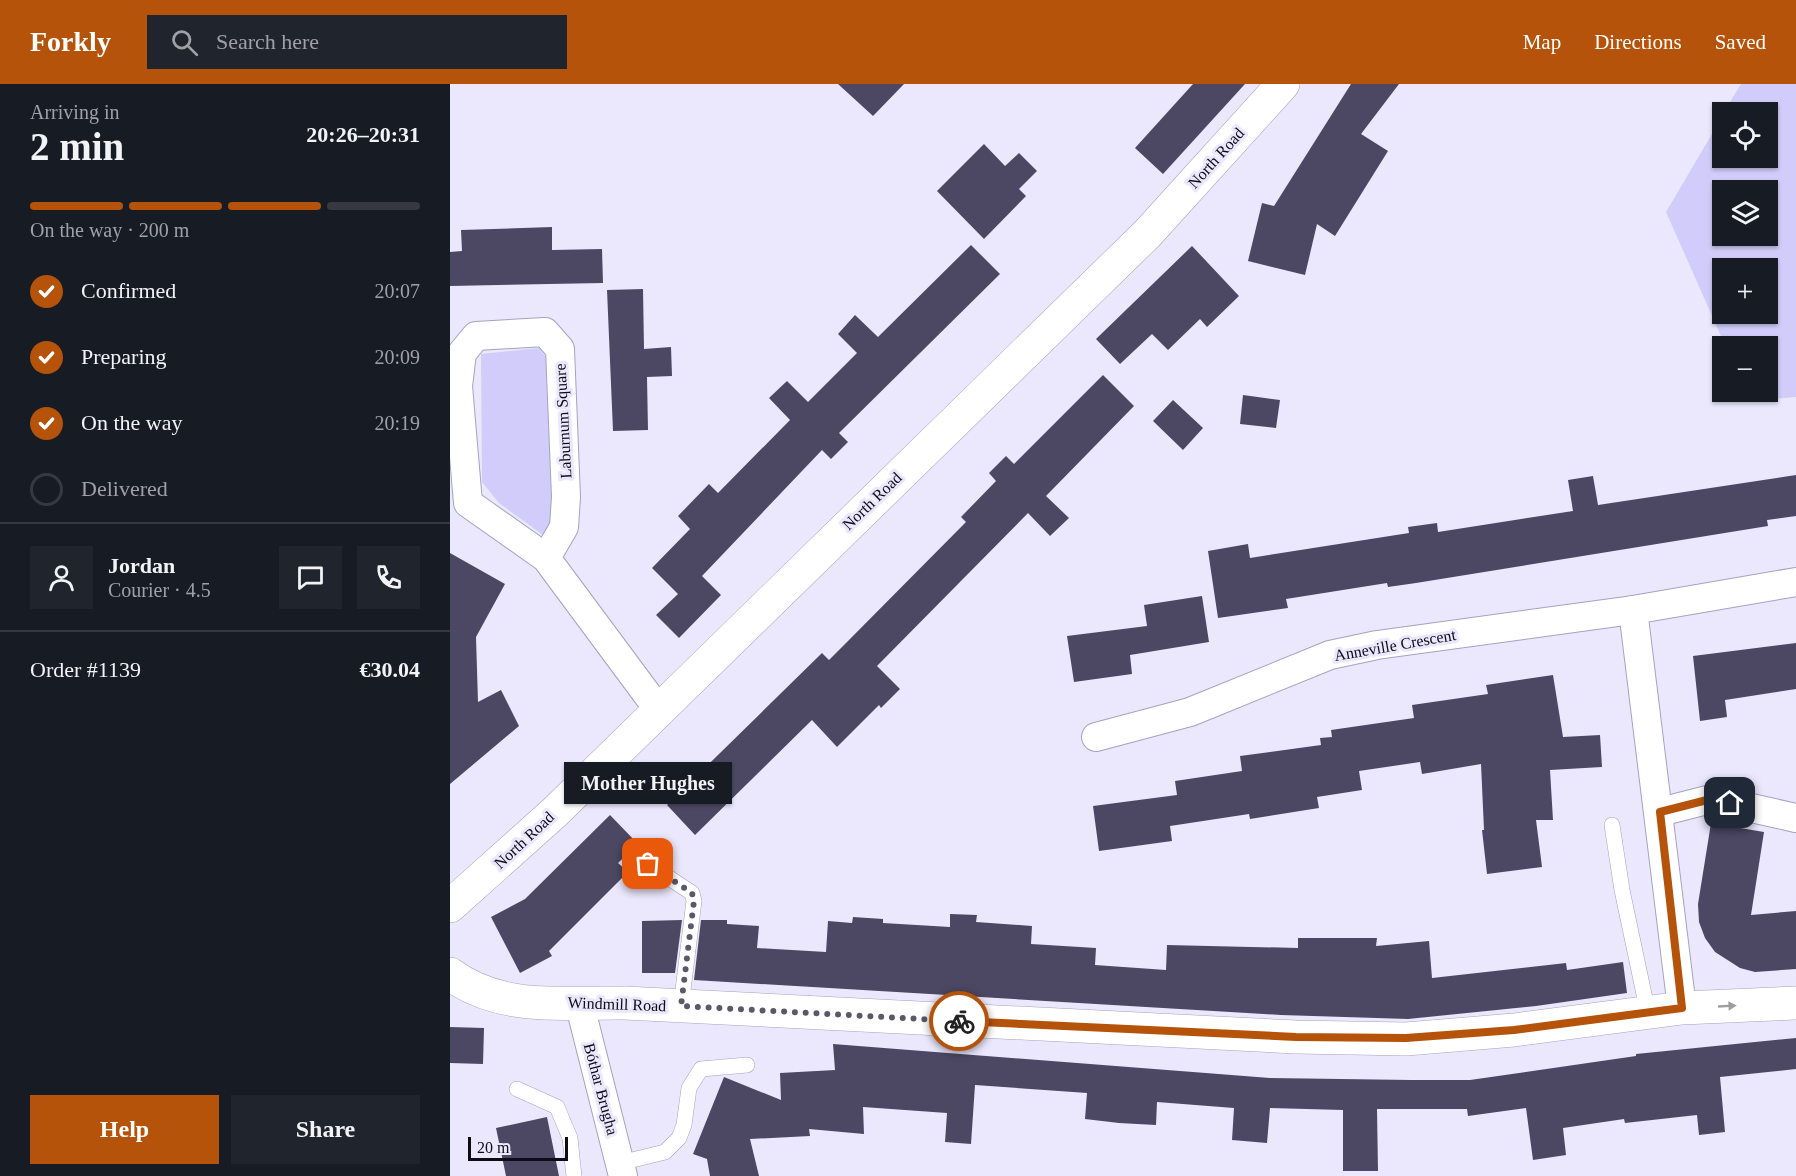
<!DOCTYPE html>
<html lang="en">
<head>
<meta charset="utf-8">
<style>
  body { margin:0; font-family:Georgia,serif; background:#20242c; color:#f1f3f6; height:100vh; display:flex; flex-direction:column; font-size:22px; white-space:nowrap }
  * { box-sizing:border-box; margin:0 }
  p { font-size:20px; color:#9ea1a6 }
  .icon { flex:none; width:33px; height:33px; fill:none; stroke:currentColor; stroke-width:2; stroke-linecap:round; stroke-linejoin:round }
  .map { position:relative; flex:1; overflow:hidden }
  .side { display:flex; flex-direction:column; background:#171b24; width:450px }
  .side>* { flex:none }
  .buttons { position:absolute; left:1262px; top:18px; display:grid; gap:12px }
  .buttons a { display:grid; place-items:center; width:66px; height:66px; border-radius:0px; background:#171b24; box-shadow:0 2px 4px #0004; font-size:30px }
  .scale { position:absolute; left:18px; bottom:15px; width:100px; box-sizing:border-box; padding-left:6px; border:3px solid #0d0b16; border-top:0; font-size:16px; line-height:21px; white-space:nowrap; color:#0d0b16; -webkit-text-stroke:4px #ebe8fd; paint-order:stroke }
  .pin { position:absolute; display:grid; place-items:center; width:51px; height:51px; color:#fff; margin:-26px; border-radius:12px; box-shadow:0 3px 9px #0006 }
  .courier { position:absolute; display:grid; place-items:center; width:60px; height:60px; margin:-30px; border:4px solid #b45309; border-radius:50%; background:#fff; color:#222; box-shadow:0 2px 8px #0007 }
  .bubble { position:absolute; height:42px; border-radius:0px; background:#171b24; box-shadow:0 2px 4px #0004; font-size:20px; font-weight:600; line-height:42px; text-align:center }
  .headline em { font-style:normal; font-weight:600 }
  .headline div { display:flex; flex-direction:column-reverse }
  .headline { display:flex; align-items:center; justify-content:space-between; height:102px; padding:0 30px }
  h1 { font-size:39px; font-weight:600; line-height:45px }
  .bar { display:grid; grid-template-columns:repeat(4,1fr); gap:9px 6px; align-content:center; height:72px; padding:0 30px }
  .bar i { height:8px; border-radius:4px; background:#363941 }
  .bar .selected { background:#b45309 }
  .bar p { grid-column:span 4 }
  .line { display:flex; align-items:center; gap:15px; padding:0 30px; border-top:2px solid #363941 }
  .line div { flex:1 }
  .round { display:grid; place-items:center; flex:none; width:63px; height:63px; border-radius:0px; background:#20242c }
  ol { padding:0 30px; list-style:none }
  li { display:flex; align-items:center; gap:18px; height:66px }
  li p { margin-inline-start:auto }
  li .icon { padding:6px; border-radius:50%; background:#b45309; color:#fff; stroke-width:4 }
  li:last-child { color:#9ea1a6 }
  li i { width:33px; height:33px; border:3px solid #363941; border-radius:50% }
  .primary-button { display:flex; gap:12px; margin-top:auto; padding:12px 30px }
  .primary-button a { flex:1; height:69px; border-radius:0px; background:#b45309; color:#fff; font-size:24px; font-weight:600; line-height:69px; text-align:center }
  .primary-button a+a { background:#20242c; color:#f1f3f6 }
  header { display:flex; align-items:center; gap:36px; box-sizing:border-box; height:84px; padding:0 30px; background:#b45309; color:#fff }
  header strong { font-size:28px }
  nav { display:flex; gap:33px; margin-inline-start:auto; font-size:21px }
  .search { width:420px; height:54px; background:#20242c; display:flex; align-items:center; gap:15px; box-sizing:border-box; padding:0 21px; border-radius:0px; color:#9ea1a6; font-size:22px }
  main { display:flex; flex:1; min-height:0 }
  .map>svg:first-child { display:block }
  .green { fill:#d1ccf9; fill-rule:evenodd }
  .building { fill:#4c4864 }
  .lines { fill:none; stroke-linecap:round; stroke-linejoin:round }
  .lane-casing { stroke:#a5a1c1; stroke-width:16 }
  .street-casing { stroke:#a5a1c1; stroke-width:30 }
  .secondary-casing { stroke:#a5a1c1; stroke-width:34 }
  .lane { stroke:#fff; stroke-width:15 }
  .street { stroke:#fff; stroke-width:28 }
  .secondary { stroke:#fff; stroke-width:33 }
  .oneway { fill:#9e9da2 }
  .done { stroke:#5b5867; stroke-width:6; stroke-dasharray:0 10.8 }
  .route { stroke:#b45309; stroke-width:8 }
  .labels { text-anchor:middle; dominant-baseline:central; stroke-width:6; stroke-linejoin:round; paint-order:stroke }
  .street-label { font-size:16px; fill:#0d0b16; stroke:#ebe8fd }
</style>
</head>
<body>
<header>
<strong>Forkly</strong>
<div class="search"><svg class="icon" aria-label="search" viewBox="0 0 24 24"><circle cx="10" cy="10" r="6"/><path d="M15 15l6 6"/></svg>Search here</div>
<nav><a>Map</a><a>Directions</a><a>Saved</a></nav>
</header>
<main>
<section class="side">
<div class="headline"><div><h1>2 min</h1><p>Arriving in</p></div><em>20:26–20:31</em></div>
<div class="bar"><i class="selected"></i><i class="selected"></i><i class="selected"></i><i></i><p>On the way · 200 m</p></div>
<ol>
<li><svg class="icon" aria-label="check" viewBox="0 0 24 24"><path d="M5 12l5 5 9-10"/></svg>Confirmed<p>20:07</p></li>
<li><svg class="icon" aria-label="check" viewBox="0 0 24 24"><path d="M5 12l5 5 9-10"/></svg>Preparing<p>20:09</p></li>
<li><svg class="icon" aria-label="check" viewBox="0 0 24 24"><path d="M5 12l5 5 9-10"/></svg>On the way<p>20:19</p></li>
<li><i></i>Delivered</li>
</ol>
<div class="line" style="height:108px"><a class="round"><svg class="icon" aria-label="person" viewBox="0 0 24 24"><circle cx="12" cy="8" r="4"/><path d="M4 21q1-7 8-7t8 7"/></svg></a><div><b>Jordan</b><p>Courier · 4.5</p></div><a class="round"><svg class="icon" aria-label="chat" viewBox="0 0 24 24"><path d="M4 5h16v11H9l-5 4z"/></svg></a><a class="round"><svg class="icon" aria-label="phone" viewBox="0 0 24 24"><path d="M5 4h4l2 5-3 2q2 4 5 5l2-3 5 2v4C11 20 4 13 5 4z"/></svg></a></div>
<div class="line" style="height:78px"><div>Order #1139</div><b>€30.04</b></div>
<div class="primary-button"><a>Help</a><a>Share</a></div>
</section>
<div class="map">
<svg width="1346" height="1092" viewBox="0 0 1346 1092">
  <rect width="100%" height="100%" fill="#ebe8fd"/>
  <g class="green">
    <path d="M1291 0H1346V313L1322 315 1315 308 1317 262 1275 261 1216 128 1272 33V74H1317V28H1274ZM1272 106H1317V152H1272ZM1272 184H1317V230H1272Z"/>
    <path d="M89 264 97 275 104 441 93 451 49 419 32 398 31 270Z"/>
  </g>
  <g class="building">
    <path d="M388 0H454L423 32Z"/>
    <path d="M743 0H795L713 90 685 64Z"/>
    <path d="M901 0H949L911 50 938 67 885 152 867 140 855 191 798 177 812 119 824 122Z"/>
    <path d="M534 60 555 82 569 69 587 87 569 105 576 112 534 155 487 107Z"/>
    <path d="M102 143V166L152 165 153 199 0 202V168L12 167 11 146Z"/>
    <path d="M521 161 550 190 389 349 398 358 381 375 372 366 252 492 271 511 229 554 206 531 228 510 202 484 240 445 228 432 259 400 268 409 340 336 319 314 337 297 358 318 407 269 388 250 405 231 428 253Z"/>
    <path d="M742 162 789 212 757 243 750 235 718 266 702 250 670 280 646 255Z"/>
    <path d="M193 205 194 265 221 263 222 292 197 293 198 346 163 347 157 206Z"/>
    <path d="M653 291 684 322 596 412 619 434 600 452 578 429 427 582 450 605 431 624 429 621 387 663 362 636 245 751 217 721 372 569 379 576 400 555 516 438 511 433 546 397 539 389 556 372 564 380Z"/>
    <path d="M793 311 830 316 826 344 790 340Z"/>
    <path d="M723 316 753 344 733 366 703 337Z"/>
    <path d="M1346 391V432L1317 436 1318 442 966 499 938 503 937 499 836 515 838 524 768 534 758 467 798 460 800 474 959 449 958 443 987 439 988 448 1123 427 1118 396 1143 392 1148 421Z"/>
    <path d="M0 469 55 500 26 553 28 618 51 606 69 642 0 700Z"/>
    <path d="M752 512 759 558 680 571 682 590 624 598 617 552 697 542 694 521Z"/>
    <path d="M1346 559V605L1275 616 1277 633 1250 637 1243 572Z"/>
    <path d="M1103 591 1113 653 1150 651 1152 683 1100 686 1103 736H1086L1092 783 1037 790 1032 746H1034L1031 680 972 690 970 678 909 687 912 706 867 713 869 724 800 735 799 730 720 742 722 757 649 767 643 722 727 711 725 697 792 687 790 672 871 661 870 654 882 653 881 646 964 634 962 621 1038 610 1036 601Z"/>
    <path d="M160 731 188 760 168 779 178 788 99 867 102 872 70 889 41 833 75 815Z"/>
    <path d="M1261 739 1314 748 1301 831 1346 827V885L1305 888 1290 884 1265 868 1255 854 1249 838 1248 820Z"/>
    <path d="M500 830 527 831 526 838 582 842 581 860 646 864 645 881 716 886 717 861 848 864V854H927L926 862 979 857 982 894 1116 879 1117 886 1173 878 1177 909 1086 922 958 935 831 931 244 896 251 836H277V840L309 842 307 864 376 868 378 837 402 839 403 833 433 835V839L500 843Z"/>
    <path d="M232 836 225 889H192V837Z"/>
    <path d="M0 943 34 944 33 980 0 979Z"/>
    <path d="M1346 954V985L1270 993 1275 1048 1249 1051 1247 1031 1175 1039 1174 1035 1113 1044 1116 1071 1083 1076 1076 1024 1018 1032 1017 1025H927L928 1087H893V1026L820 1024 817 1059 782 1056 784 1024 707 1018 706 1041 669 1039 635 1035 637 1009 525 1001 521 1060 495 1058 497 1029 413 1023 414 1050 359 1045 360 1052 300 1055 309 1092H260L257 1075 243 1070 274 993 331 1016 330 989 385 986 383 960 820 994 961 996H1020L1186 972V970Z"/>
    <path d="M97 1033 109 1092H56L46 1044Z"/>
  </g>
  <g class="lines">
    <defs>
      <g id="lane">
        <path d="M1162 741 1172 806 1198 929"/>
        <path d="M198 780 242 809 244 817 231 922"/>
        <path d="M67 1005 107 1023 120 1054 124 1092"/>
        <path d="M170 1079 215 1068 229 1054 234 1041 239 1004 251 985 297 981"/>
      </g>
      <g id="street">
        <path d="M96 474 114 443 116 413 110 265 95 248 26 252 12 269 8 302 18 419 96 474 208 625"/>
        <path d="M1183 526 1232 924"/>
        <path d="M646 653 740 628 880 571 927 561 1183 526 1346 498"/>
        <path d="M1210 728 1261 715 1346 734"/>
        <path d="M129 918 173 1092"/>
      </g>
      <g id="secondary">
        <path d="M0 822 105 728 698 149 833 0"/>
        <path d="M0 890C51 928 114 918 175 919L846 953 956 955 1064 946 1232 924 1346 919"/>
      </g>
    </defs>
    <use href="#lane" class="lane-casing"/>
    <use href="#street" class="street-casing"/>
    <use href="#secondary" class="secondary-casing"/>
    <use href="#lane" class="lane"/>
    <use href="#street" class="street"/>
    <use href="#secondary" class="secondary"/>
  </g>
  <defs><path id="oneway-solid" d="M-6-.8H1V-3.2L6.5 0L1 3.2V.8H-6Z" transform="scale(1.5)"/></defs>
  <use class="oneway" href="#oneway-solid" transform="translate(1277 922) rotate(-3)"/>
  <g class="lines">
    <path class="done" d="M198 780 242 809 244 817 231 922 509 937"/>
    <path class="route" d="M509 937 846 953 956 954 1064 946 1232 924 1210 728 1261 715 1280 719"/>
  </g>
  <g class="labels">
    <g class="street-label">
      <text transform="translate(766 74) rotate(-48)">North Road</text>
      <text transform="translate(113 337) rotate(-93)">Laburnum Square</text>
      <text transform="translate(422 417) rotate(-44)">North Road</text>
      <text transform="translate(945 561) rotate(-10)">Anneville Crescent</text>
      <text transform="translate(74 756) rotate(-43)">North Road</text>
      <text transform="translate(167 920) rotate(2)">Windmill Road</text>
      <text transform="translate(151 1005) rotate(75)">Bóthar Brugha</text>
    </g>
  </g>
</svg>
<div class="buttons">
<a><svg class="icon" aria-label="locate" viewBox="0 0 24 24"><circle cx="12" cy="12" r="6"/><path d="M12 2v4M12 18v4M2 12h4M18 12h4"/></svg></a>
<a><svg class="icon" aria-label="layers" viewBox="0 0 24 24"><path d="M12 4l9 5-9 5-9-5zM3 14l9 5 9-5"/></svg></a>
<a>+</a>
<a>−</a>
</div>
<div class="scale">20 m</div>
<div class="pin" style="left:198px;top:780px;background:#ea580c"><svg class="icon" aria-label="bag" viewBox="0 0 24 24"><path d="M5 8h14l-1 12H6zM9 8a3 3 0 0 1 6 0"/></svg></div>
<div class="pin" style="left:1280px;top:719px;background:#1f2937"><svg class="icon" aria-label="home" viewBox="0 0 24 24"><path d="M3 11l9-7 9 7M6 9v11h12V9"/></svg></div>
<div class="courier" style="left:509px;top:937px"><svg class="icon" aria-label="bike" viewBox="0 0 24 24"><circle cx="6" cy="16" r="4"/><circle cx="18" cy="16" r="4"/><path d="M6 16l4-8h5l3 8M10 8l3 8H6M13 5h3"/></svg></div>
<div class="bubble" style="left:114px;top:678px;width:168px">Mother Hughes</div>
</div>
</main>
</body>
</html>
